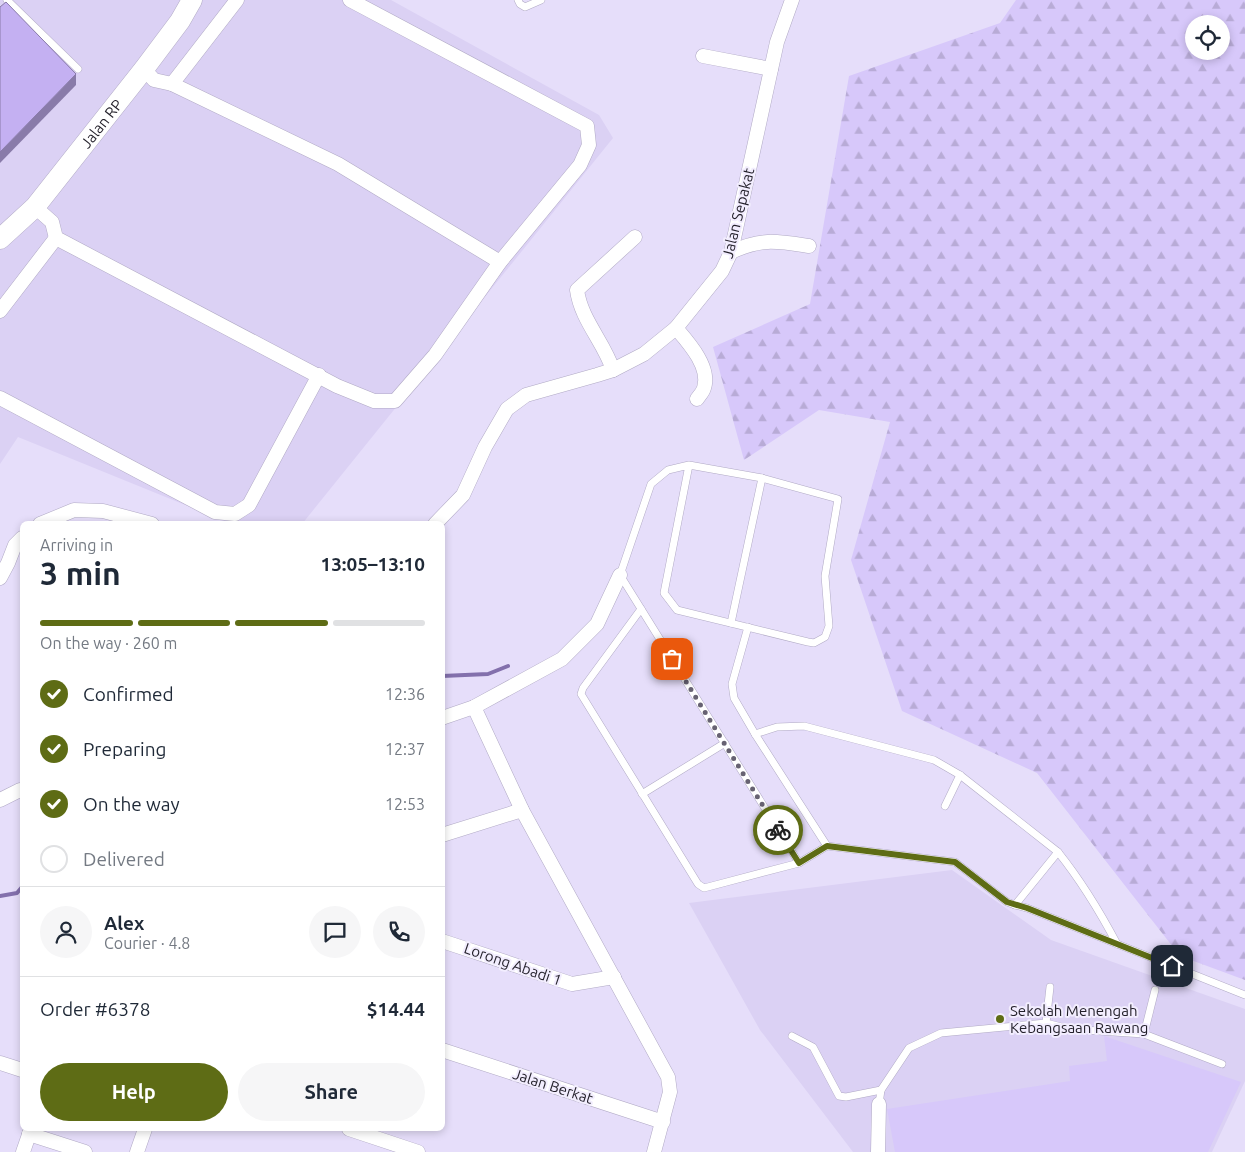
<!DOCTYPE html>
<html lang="en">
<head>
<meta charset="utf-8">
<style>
  body { margin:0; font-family:Ubuntu,sans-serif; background:#f6f6f7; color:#1f2937; height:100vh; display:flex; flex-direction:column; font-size:19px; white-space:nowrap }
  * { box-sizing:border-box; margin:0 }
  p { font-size:16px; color:#747a83 }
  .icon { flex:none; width:28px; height:28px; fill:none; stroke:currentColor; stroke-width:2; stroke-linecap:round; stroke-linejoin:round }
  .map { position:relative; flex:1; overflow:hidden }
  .panel { position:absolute; left:20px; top:521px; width:425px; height:610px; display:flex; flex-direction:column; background:#fff; border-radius:8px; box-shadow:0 2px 8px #0003 }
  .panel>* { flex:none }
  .tools { position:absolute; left:1185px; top:15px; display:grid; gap:10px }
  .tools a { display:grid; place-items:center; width:45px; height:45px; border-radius:50%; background:#fff; box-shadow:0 2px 8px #0003; font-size:25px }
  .pin { position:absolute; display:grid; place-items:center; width:42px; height:42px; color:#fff; margin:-21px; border-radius:10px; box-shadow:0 2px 8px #0006 }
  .courier { position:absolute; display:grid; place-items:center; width:50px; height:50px; margin:-25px; border:4px solid #5e6c15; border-radius:50%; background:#fff; color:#222; box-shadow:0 1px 6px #0007 }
  .summary em { font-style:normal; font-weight:700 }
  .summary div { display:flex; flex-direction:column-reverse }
  .summary { display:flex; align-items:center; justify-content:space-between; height:85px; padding:0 20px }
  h1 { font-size:32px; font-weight:700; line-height:38px }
  .bar { display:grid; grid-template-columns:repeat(4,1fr); gap:8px 5px; align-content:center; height:60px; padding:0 20px }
  .bar i { height:6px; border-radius:4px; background:#e0e1e3 }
  .bar .on { background:#5e6c15 }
  .bar p { grid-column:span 4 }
  .line { display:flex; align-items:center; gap:12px; padding:0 20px; border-top:1px solid #e0e1e3 }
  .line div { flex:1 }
  .round { display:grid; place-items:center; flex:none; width:52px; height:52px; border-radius:26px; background:#f6f6f7 }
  ol { padding:0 20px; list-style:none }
  li { display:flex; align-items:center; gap:15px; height:55px }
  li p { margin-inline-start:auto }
  li .icon { padding:5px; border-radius:50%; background:#5e6c15; color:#fff; stroke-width:4 }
  li:last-child { color:#747a83 }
  li i { width:28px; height:28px; border:2px solid #e0e1e3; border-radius:50% }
  .cta { display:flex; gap:10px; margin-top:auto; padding:10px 20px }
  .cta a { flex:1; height:58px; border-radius:30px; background:#5e6c15; color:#fff; font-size:20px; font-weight:700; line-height:58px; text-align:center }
  .cta a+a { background:#f6f6f7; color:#1f2937 }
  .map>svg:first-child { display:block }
  .built { fill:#dbd1f4 }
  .forest { fill:url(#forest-firs); fill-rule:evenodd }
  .park { fill:#d7c8fa }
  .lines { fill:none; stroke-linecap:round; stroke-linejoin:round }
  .stream { stroke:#8370ac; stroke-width:4 }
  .lane-casing { stroke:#b1aac5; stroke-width:8 }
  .street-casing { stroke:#b1aac5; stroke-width:15 }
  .secondary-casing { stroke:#b1aac5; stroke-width:21 }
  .lane { stroke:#fff; stroke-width:7 }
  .street { stroke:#fff; stroke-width:14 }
  .secondary { stroke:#fff; stroke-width:20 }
  .shaded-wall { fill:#897ba9 }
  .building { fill:#c4b0f2; stroke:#897ba9 }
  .done { stroke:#676272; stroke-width:5; stroke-dasharray:0 9 }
  .route { stroke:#5e6c15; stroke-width:6 }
  .poi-dot { fill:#5e6c15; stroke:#f2edfe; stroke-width:2 }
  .labels { text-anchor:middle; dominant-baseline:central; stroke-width:4; stroke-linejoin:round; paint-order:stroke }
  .street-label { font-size:15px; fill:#221f29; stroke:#f2edfe }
  .poi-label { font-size:15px; fill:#221f29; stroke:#f2edfe; text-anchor:start }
</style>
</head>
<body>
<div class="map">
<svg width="1245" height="1152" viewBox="0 0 1245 1152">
  <defs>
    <pattern id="forest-firs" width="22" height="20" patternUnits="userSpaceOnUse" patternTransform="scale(1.25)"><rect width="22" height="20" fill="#d7c8fa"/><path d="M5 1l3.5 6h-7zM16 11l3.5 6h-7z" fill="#b8abd6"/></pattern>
  </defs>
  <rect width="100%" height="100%" fill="#e6defa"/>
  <g class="built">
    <path d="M0 0H391L599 115 613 138 302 524H232L18 437 0 464Z"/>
    <path d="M952 870 1051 940 1245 1009V1081L1212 1152H853L760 1030 689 903Z"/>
  </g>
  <path class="forest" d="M1016 0H1245V980L1180 956 1037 773 902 711 851 560 890 422 819 410 744 460 713 347 810 304 849 76 1000 23ZM1194 24H1221V51H1194Z"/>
  <path class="park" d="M1104 1036 1241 1082 1208 1152H895L887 1109 1070 1081 1069 1066 1107 1061Z"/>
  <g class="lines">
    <g class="stream">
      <path d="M442 676 488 674 508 666"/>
      <path d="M0 896 17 893 22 887"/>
    </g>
    <defs>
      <g id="lane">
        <path d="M7 0 78 69"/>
        <path d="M518 0 520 4 525 7 541 0"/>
        <path d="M689 465 664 593 677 610 808 642 814 643 825 637 829 626 825 576 838 499 762 478 689 465 668 470 651 484 620 575 799 863"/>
        <path d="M641 609 583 688 581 694 698 884 704 888 799 863 827 846 755 734 734 698 732 684 748 627"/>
        <path d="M731 623 762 478"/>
        <path d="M755 734 777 727 804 726 934 760 960 775 1058 852 1015 905 1007 902 955 862 827 846"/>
        <path d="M642 794 725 743"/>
        <path d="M945 806 960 775"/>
        <path d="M1058 852C1082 882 1099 910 1117 944"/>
        <path d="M1015 905 1027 908 1245 995"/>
        <path d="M1046 1023 1050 987"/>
        <path d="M1144 1034 1155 990"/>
        <path d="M792 1036 813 1047 839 1096 846 1097 881 1090"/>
        <path d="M879 1104 881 1090 909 1048 941 1033 1046 1023 1069 1029 1144 1034 1222 1064"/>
      </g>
      <g id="street">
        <path d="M703 56 771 69"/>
        <path d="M144 69 154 80 172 84 237 0"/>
        <path d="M172 84 338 164 500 262"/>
        <path d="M35 207 52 222 56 238 337 386 374 401H395L435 355 500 262 580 165 589 145 587 126 350 0"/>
        <path d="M731 252C762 238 776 241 809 246"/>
        <path d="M0 311 56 238"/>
        <path d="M676 328C688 342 711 367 704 388 703 392 699 396 697 399"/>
        <path d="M613 370C604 342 581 320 577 290L635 237"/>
        <path d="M0 398 215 512 235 514 249 505 319 375"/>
        <path d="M40 524 74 510 103 511 152 524"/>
        <path d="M435 524 463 495 485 447 507 409 526 395 597 375 613 370 644 354 676 328 722 271 731 252 777 42 792 0"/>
        <path d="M0 578 8 563 15 545 22 538"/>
        <path d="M474 707 522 810 668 1077 670 1092 654 1152"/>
        <path d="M442 718 474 707 562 659 597 624 620 575"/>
        <path d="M0 800 20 790 22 791"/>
        <path d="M442 835 522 810"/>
        <path d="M442 941 572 984 614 977"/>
        <path d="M442 1050 663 1122"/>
        <path d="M0 1063 22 1070"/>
        <path d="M349 1129 418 1152"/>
        <path d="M29 1134 85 1152"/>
        <path d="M23 1152 31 1129"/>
        <path d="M137 1152 145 1129"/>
        <path d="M878 1152 879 1104"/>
      </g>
      <g id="secondary">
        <path id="s1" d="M0 239 35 207 144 69 180 21 192 0"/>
      </g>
    </defs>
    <use href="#lane" class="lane-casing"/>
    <use href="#street" class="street-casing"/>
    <use href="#secondary" class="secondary-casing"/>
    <use href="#lane" class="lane"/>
    <use href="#street" class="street"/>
    <use href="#secondary" class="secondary"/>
  </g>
  <path class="shaded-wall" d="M76 74V85L0 163V152Z"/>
  <path class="building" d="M6 2 76 74 0 152V7Z"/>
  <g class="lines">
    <path class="done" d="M672 659 778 830"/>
    <path class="route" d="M778 830 799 863 827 846 955 862 1007 902 1027 908 1172 966"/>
  </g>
  <circle class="poi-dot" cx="1000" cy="1019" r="5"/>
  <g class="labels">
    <g class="street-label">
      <text stroke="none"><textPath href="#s1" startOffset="154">Jalan RP</textPath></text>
      <text transform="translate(738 213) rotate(-76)">Jalan Sepakat</text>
      <text transform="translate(513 964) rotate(19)">Lorong Abadi 1</text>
      <text transform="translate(553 1086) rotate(18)">Jalan Berkat</text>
    </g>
    <g class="poi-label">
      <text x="1010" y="1010">Sekolah Menengah<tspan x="1010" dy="17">Kebangsaan Rawang</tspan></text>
    </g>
  </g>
</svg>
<div class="tools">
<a><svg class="icon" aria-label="locate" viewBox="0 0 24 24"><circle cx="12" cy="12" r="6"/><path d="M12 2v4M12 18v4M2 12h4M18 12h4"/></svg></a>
</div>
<div class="pin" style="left:672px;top:659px;background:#ea580c"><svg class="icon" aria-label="bag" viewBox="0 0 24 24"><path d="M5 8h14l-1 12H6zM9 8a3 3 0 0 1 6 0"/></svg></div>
<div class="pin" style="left:1172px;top:966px;background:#1f2937"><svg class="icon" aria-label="home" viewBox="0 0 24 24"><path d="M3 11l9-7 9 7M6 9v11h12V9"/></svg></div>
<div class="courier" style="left:778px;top:830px"><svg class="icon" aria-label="bike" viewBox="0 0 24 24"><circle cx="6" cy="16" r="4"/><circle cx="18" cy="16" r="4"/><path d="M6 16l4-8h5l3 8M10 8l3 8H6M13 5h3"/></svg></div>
<section class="panel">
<div class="summary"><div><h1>3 min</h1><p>Arriving in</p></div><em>13:05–13:10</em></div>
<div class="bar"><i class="on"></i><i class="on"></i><i class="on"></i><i></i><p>On the way · 260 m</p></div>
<ol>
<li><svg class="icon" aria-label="check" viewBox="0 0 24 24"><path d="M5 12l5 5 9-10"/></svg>Confirmed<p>12:36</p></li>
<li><svg class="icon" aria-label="check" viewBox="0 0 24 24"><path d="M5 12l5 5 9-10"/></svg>Preparing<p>12:37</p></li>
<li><svg class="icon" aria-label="check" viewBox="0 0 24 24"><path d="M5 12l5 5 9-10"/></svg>On the way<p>12:53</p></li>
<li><i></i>Delivered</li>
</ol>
<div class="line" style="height:90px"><a class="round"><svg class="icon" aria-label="person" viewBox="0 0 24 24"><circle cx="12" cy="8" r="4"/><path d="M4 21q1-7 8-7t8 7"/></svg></a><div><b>Alex</b><p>Courier · 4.8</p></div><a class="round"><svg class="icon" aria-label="chat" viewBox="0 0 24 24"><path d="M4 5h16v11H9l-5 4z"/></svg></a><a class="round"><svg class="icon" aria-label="phone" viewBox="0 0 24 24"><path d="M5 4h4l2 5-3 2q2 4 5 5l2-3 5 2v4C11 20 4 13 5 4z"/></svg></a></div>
<div class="line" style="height:65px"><div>Order #6378</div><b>$14.44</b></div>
<div class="cta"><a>Help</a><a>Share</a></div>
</section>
</div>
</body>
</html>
